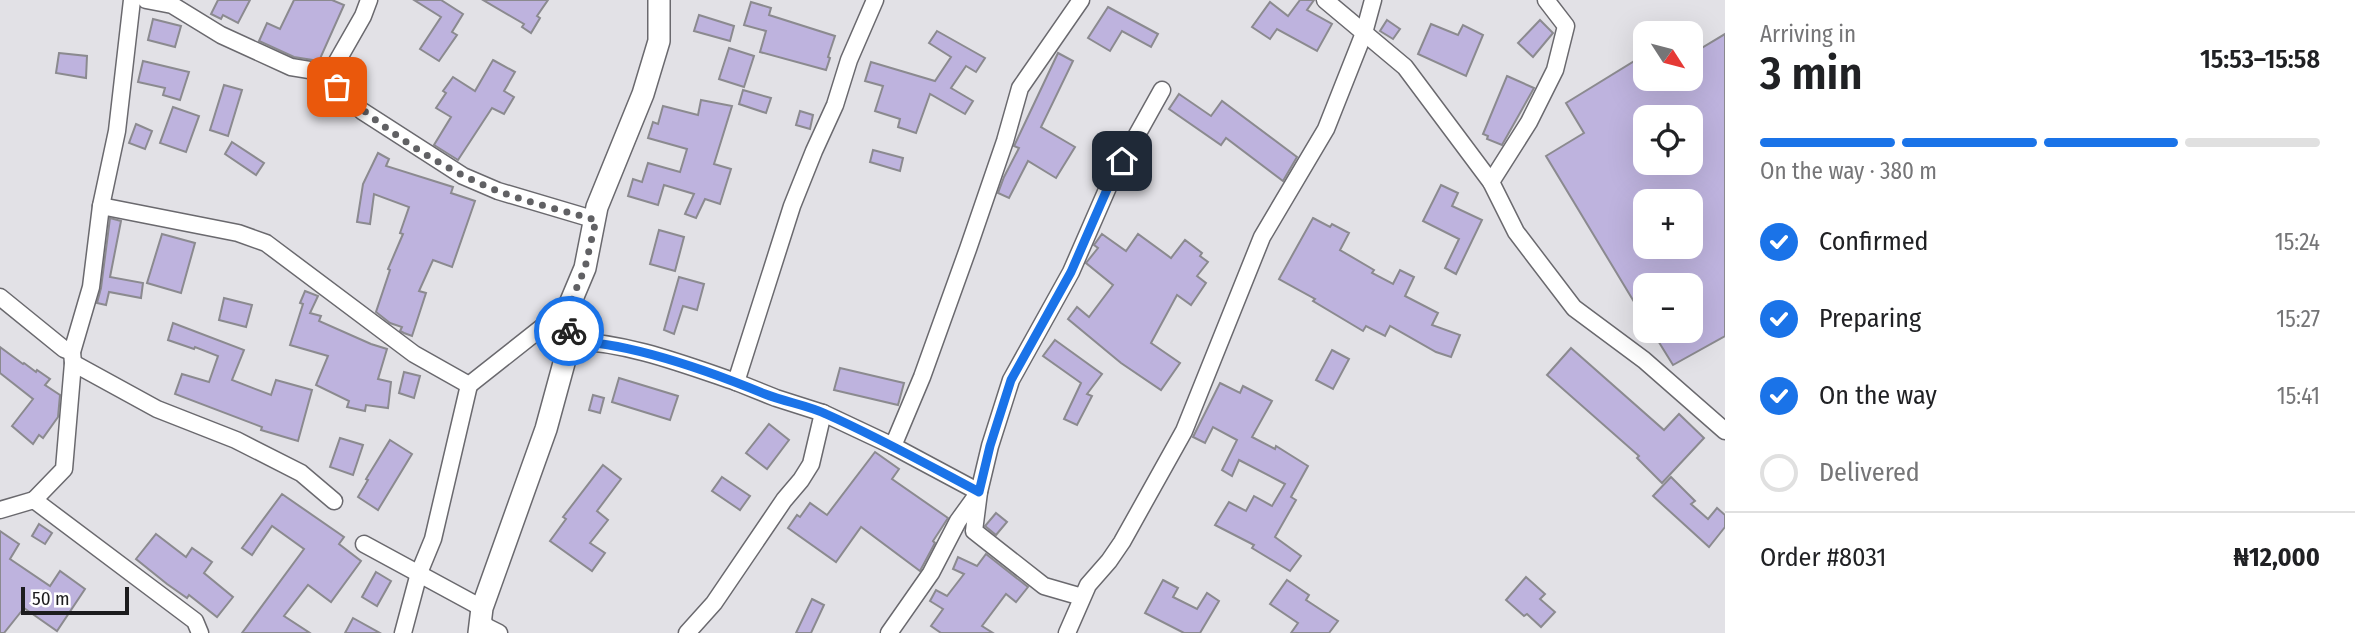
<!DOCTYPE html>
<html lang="en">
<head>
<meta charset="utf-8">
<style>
  body { margin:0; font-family:"Fira Sans Condensed",sans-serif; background:#f2f2f2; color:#202124; height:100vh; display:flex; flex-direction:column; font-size:26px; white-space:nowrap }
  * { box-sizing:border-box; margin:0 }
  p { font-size:23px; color:#757577 }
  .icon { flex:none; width:38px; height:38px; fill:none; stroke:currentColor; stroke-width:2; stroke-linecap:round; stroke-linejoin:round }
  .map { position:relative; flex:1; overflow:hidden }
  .details { display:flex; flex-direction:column; background:#fff; width:630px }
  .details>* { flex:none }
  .needle { width:46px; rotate:126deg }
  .fabs { position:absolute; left:1633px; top:21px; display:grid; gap:14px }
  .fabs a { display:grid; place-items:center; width:70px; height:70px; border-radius:14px; background:#fff; box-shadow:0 7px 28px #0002; font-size:35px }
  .scale { position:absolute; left:21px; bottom:18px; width:108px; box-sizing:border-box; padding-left:7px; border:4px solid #1c1c1e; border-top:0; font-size:19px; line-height:24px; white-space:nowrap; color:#1c1c1e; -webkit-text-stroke:5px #fff; paint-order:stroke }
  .pin { position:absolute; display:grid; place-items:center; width:60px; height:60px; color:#fff; margin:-30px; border-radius:14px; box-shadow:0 4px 10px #0006 }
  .courier { position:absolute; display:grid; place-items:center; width:70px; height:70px; margin:-35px; border:5px solid #1a73e8; border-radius:50%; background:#fff; color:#222; box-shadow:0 2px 9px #0007 }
  .summary em { font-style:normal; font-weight:600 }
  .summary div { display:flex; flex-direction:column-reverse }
  .summary { display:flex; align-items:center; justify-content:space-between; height:119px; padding:0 35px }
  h1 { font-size:46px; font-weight:600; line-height:52px }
  .bar { display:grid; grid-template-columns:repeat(4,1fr); gap:10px 7px; align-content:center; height:84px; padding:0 35px }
  .bar i { height:9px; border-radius:5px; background:#e0e0e0 }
  .bar .active { background:#1a73e8 }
  .bar p { grid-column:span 4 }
  .line { display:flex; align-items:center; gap:18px; padding:0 35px; border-top:2px solid #e0e0e0 }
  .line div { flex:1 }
  ol { padding:0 35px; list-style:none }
  li { display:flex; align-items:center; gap:21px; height:77px }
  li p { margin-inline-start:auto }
  li .icon { padding:7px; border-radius:50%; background:#1a73e8; color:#fff; stroke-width:4 }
  li:last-child { color:#757577 }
  li i { width:38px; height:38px; border:4px solid #e0e0e0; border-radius:50% }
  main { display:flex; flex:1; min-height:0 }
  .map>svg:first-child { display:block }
  .building { fill:#beb3de; stroke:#8b8a8f; stroke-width:2; fill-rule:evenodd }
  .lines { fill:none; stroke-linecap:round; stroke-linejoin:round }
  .minor-casing { stroke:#6a696e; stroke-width:19 }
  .tertiary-casing { stroke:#6a696e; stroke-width:24 }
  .minor { stroke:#fff; stroke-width:16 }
  .tertiary { stroke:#fff; stroke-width:21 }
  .done { stroke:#616164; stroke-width:7; stroke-dasharray:0 12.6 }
  .route { stroke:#1a73e8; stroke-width:9 }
</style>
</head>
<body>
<main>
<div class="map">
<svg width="1725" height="633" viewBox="0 0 1725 633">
  <rect width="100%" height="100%" fill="#e2e1e6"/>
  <g class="building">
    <path d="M218 0H250L238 23 223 15 221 19 211 14Z"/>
    <path d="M294 0H332L344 5 319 61 294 57 259 41 267 23 280 29Z"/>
    <path d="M414 0H441L463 14 452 32 457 35 439 61 420 49 441 17Z"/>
    <path d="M483 0H548L537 16 540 18 531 33 522 27 524 24Z"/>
    <path d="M1300 0H1314L1307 10 1332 24 1317 51 1277 29 1270 39 1252 27 1270 2 1288 16Z"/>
    <path d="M751 2 771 8 769 15 835 36 828 57 830 58 826 70 760 52 766 31 744 25Z"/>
    <path d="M1108 7 1158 34 1151 47 1122 31 1110 51 1088 38Z"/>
    <path d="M699 15 734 26 730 41 694 31Z"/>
    <path d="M153 19 181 26 175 47 148 40Z"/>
    <path d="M1387 20 1400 29 1393 39 1380 31Z"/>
    <path d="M1540 20 1553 33 1533 57 1518 43Z"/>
    <path d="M1431 24 1458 35 1463 25 1483 35 1466 76 1418 54Z"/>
    <path d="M937 31 985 58 976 72 966 66 951 88 973 101 965 114 930 94 916 133 898 127 900 119 875 111 883 86 865 81 871 62 935 81 951 57 929 43Z"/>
    <path d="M1725 34V336L1673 365 1652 331H1690V285H1645V320L1546 156 1584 133 1566 103 1641 57 1645 64V79H1690V55ZM1645 117H1690V163H1645ZM1645 201H1690V247H1645Z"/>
    <path d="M729 48 754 56 744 87 719 79Z"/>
    <path d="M59 53 87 56 86 78 56 73Z"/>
    <path d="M1058 53 1073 61 1041 127 1075 147 1056 178 1028 161 1009 198 998 193 1004 177 1019 148 1014 146 1015 144Z"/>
    <path d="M493 60 515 72 504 91 514 97 504 114 492 108 458 160 434 145 451 117 436 108 446 93 443 91 453 77 475 91Z"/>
    <path d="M143 61 189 72 180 100 163 95 165 88 138 82Z"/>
    <path d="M1507 76 1534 88 1502 145 1487 139 1488 136 1483 134Z"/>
    <path d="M224 85 242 90 228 136 210 130Z"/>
    <path d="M743 90 771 98 766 113 739 104Z"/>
    <path d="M1179 94 1211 116 1222 101 1297 157 1283 181 1226 138 1221 145 1169 109Z"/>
    <path d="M701 100 732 106 714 164 731 169 720 204 705 199 696 218 685 214 694 194 664 185 658 205 628 196 633 179 642 182 648 163 680 172 687 149 648 138 653 122 658 124 663 106 698 115Z"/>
    <path d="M173 107 199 116 186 152 160 143Z"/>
    <path d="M800 111 813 115 810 129 796 125Z"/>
    <path d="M136 124 152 131 145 149 129 143Z"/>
    <path d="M232 142 264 163 256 175 225 154Z"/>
    <path d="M873 150 903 158 900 171 870 162Z"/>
    <path d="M378 153 389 159 386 166 453 187 451 193 475 201 452 267 433 260 419 291 426 293 412 336 404 333 400 331 402 327 390 323 376 312 390 270 388 269 403 234 400 233 409 207 374 194 370 224 357 222 363 184Z"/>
    <path d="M1441 185 1458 193 1452 206 1482 220 1456 274 1445 268 1459 239 1423 221Z"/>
    <path d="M110 218 121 221 110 277 143 283 141 298 109 292 106 305 97 303 101 288Z"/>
    <path d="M1313 218 1330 227 1332 224 1349 233 1340 250 1374 270 1372 273 1393 284 1400 270 1414 277 1405 296 1438 313 1432 325 1460 335 1451 357 1436 352 1390 326 1385 336 1366 326 1363 331 1313 301 1315 299 1279 279Z"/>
    <path d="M659 230 684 237 675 271 650 264Z"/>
    <path d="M162 234 195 243 181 293 147 283Z"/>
    <path d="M1102 234 1126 251 1138 234 1171 258 1185 240 1202 253 1200 256 1208 262 1197 276 1206 283 1191 305 1177 295 1151 343 1180 363 1161 390 1121 363 1068 319 1077 307 1089 317 1113 285 1086 263 1098 248 1094 245Z"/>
    <path d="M679 277 704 284 697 310 683 306 674 334 664 330Z"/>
    <path d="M305 291 318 296 310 313 321 316 319 321 371 344 387 349 378 379 391 382 388 408 366 405 365 411 347 407 349 401 316 385 328 356 290 345 303 304 300 303Z"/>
    <path d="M224 298 252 305 246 327 219 320Z"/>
    <path d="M173 323 244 350 232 380 271 395 276 380 312 390 298 441 261 430 262 427 175 394 182 374 209 382 218 356 195 347 194 349 168 340Z"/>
    <path d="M1055 340 1102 374 1087 394 1092 396 1077 425 1064 419 1081 383 1043 356Z"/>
    <path d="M0 347 23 364 24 363 36 372 37 370 50 379 45 385 60 395 58 417 43 438 39 435 33 444 12 426 33 399 0 373Z"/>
    <path d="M1571 348 1664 430 1679 414 1704 438 1662 483 1637 458 1639 456 1547 375Z"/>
    <path d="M1332 350 1349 359 1333 389 1316 380Z"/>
    <path d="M840 368 904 383 898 405 834 390Z"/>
    <path d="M404 372 420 376 414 398 399 393Z"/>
    <path d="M619 378 678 396 670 420 612 402Z"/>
    <path d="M1220 383 1240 393 1243 386 1272 401 1252 437 1275 449 1276 446 1308 466 1291 497 1296 500 1275 537 1301 556 1290 571 1252 548 1254 545 1215 525 1229 502 1246 511 1254 496 1272 506 1285 484 1239 460 1232 476 1222 470 1237 440 1213 427 1205 443 1193 437Z"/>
    <path d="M593 395 604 398 600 413 589 410Z"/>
    <path d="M769 424 789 440 767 469 746 453Z"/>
    <path d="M340 438 363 445 353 475 330 467Z"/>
    <path d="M390 440 412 454 378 510 358 497 368 480 366 479Z"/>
    <path d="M875 452 899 469 892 479 948 518 933 541 935 543 920 571 861 527 836 562 788 528 797 515 800 517 810 503 827 515Z"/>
    <path d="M603 465 621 479 597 511 608 520 590 543 605 553 592 571 550 541 566 519 563 517Z"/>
    <path d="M722 477 750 496 740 510 712 491Z"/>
    <path d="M1671 477 1695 501 1691 504 1708 519 1717 508 1725 515V527L1709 547 1653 496Z"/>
    <path d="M282 494 344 537 339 544 361 561 331 602 308 585 284 616 310 633H242L304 549 272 526 252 555 242 548Z"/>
    <path d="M996 513 1007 522 996 535 985 526Z"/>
    <path d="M39 524 52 533 45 544 32 536Z"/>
    <path d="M0 531 19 544 10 559 50 586 60 571 85 589 57 631 24 608 4 633H0Z"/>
    <path d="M156 534 186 557 192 548 212 562 204 573 233 597 217 617 189 595 187 598 167 584 136 559Z"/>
    <path d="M986 554 1028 587 1016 602 1006 594 982 626 993 633H941L931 626 943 609 930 601 936 590 947 596 964 574 953 569 958 557 977 566Z"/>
    <path d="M376 572 391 581 377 606 362 597Z"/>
    <path d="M1526 577 1545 594 1540 599 1555 612 1541 627 1527 614 1524 616 1506 600Z"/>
    <path d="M1163 580 1178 588 1173 597 1197 609 1207 593 1219 601 1200 633H1184L1145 613Z"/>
    <path d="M1287 580 1309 595 1306 600 1338 621 1329 633H1291L1298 623 1270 604Z"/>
    <path d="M812 599 824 605 811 633H796Z"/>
    <path d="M353 618 380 633H345Z"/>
  </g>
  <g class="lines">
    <defs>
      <g id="minor">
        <path d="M146 0 172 5 221 35 291 67 334 74"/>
        <path d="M369 0 363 16 335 65 334 74 337 87 362 111 463 176 498 191 596 220"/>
        <path d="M1325 0 1405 67 1491 182 1516 232 1574 308 1644 360 1725 431"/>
        <path d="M1491 182 1529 122 1555 70 1566 26 1546 0"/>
        <path d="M101 206 238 233 266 243 414 354 469 385 569 306"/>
        <path d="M0 297 64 349 72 352"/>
        <path d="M570 341C626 342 683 364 736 382L792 206 814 151 835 105 849 60 875 0"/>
        <path d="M73 363 157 409 236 440 301 473 334 501"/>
        <path d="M736 382 776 398 823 413 893 446 922 377 968 249 1005 141 1020 88 1081 0"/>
        <path d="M34 500 64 469 73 363 72 352 91 287 101 206 117 131 132 0"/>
        <path d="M0 510 34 500 195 621 200 633"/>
        <path d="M364 544 482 608"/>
        <path d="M1082 597 1044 586 974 531 979 492 990 446 1011 380 1071 272 1109 185 1162 90"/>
        <path d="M481 620 487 627 499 633"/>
        <path d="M403 633 419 573 433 539 469 385"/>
        <path d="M687 633 714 603 784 500 801 480 811 464 823 413"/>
        <path d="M889 633 931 573 958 521 979 492 893 446"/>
        <path d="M1067 633 1088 585 1109 561 1122 542 1184 431 1262 237 1326 129 1364 33 1373 0"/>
      </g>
      <path id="tertiary" d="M479 633 482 608 546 429 570 341 569 306 585 268 597 207 643 94 659 41V0"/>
    </defs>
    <use href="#minor" class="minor-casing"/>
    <use href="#tertiary" class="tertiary-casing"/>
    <use href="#minor" class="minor"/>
    <use href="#tertiary" class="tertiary"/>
  </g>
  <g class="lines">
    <path class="done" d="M337 87C379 127 443 170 498 191 530 203 564 211 596 220L585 268 569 306V331"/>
    <path class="route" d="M569 331V341C630 342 709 371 765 394 785 402 807 405 826 414 878 437 928 465 979 492L990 446 1011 380 1071 272 1109 185 1122 161"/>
  </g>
</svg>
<div class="fabs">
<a><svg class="needle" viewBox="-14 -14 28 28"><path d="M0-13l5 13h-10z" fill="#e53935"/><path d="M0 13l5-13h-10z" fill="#757577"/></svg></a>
<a><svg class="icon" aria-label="locate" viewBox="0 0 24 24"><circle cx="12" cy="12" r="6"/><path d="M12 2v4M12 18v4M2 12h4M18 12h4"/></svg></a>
<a>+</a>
<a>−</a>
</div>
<div class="scale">50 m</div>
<div class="pin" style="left:337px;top:87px;background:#ea580c"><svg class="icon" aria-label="bag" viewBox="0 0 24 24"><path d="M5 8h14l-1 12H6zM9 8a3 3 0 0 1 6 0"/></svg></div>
<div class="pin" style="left:1122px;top:161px;background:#1f2937"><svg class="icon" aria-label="home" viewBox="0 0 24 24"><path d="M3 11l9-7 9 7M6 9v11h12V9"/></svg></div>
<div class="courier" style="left:569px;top:331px"><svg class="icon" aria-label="bike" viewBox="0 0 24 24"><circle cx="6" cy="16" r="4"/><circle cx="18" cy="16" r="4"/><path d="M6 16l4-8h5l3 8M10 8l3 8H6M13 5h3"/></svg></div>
</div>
<section class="details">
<div class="summary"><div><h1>3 min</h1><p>Arriving in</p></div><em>15:53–15:58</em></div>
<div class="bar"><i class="active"></i><i class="active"></i><i class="active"></i><i></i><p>On the way · 380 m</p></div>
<ol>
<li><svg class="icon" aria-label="check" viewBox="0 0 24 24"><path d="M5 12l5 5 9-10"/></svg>Confirmed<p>15:24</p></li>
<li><svg class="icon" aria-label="check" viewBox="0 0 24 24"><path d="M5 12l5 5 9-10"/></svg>Preparing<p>15:27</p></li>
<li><svg class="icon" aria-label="check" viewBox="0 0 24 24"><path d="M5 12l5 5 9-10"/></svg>On the way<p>15:41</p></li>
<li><i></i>Delivered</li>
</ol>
<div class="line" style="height:91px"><div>Order #8031</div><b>₦12,000</b></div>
</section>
</main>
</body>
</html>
